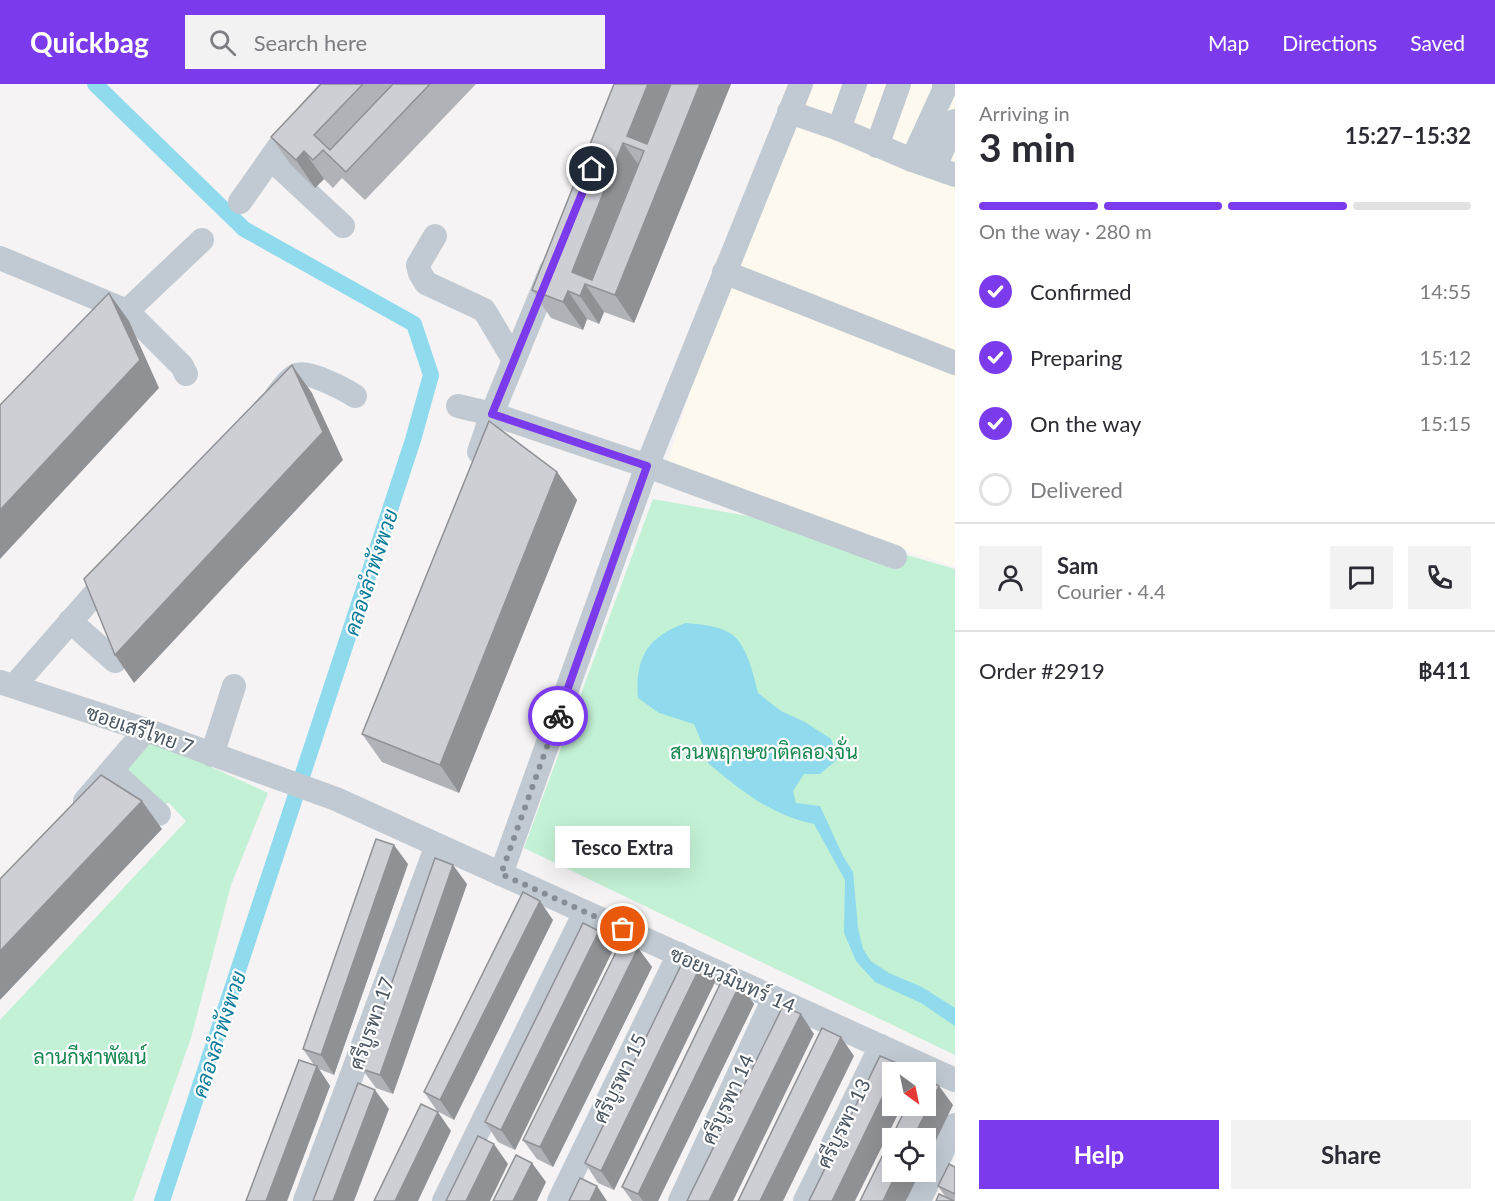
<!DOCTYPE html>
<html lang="en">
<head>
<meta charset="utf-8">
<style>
  body { margin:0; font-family:Lato,Sarabun,sans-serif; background:#f2f2f3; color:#2b2b33; height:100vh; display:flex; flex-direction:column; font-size:22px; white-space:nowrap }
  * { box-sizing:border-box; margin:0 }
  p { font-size:20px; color:#7c7c81 }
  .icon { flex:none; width:33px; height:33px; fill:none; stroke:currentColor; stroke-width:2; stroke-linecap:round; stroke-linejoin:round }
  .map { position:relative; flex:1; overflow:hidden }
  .drawer { display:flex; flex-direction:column; background:#fff; width:540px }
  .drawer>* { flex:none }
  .needle { width:39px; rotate:147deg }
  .fabs { position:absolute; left:882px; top:978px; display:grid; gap:12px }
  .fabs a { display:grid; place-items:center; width:54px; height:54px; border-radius:0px; background:#fff; box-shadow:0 6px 24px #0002; font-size:30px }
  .pin { position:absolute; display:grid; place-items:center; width:51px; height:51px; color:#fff; margin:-26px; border:3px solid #fff; border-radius:50%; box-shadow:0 2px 6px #0007 }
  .courier { position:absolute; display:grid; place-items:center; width:60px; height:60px; margin:-30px; border:4px solid #7c3aed; border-radius:50%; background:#fff; color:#222; box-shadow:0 2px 8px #0007 }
  .bubble { position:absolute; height:42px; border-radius:0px; background:#fff; box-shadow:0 6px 24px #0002; font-size:20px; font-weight:700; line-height:42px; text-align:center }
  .summary em { font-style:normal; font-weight:700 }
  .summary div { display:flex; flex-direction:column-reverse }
  .summary { display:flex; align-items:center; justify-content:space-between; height:102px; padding:0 24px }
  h1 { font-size:39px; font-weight:700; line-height:45px }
  .bar { display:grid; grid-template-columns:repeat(4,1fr); gap:9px 6px; align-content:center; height:72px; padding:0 24px }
  .bar i { height:8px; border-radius:4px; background:#e1e1e2 }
  .bar .selected { background:#7c3aed }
  .bar p { grid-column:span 4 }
  .line { display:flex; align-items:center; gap:15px; padding:0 24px; border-top:2px solid #e1e1e2 }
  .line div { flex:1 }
  .round { display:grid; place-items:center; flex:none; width:63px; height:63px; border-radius:0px; background:#f2f2f3 }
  ol { padding:0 24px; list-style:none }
  li { display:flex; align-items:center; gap:18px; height:66px }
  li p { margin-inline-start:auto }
  li .icon { padding:6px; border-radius:50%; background:#7c3aed; color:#fff; stroke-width:4 }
  li:last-child { color:#7c7c81 }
  li i { width:33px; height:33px; border:3px solid #e1e1e2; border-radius:50% }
  .button { display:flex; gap:12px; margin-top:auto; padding:12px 24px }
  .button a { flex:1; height:69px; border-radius:0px; background:#7c3aed; color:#fff; font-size:24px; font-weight:700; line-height:69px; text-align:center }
  .button a+a { background:#f2f2f3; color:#2b2b33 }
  header { display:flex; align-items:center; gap:36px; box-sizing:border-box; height:84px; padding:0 30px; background:#7c3aed; color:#fff }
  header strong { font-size:28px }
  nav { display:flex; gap:33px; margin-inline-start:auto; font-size:21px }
  .search { width:420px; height:54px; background:#f2f2f3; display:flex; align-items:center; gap:15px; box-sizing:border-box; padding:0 21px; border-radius:0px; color:#7c7c81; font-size:22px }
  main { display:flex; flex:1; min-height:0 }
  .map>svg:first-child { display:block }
  .commercial { fill:#fdf9ef }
  .green { fill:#c3f1d5 }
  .water { fill:#90daee }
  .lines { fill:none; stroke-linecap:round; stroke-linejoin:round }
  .canal { stroke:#90daee; stroke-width:16 }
  .minor { stroke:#c1cad2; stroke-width:24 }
  .wall { fill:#b0b2b7 }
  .shaded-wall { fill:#909195 }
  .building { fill:#cdcfd5; stroke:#909195; stroke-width:1.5; fill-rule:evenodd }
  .done { stroke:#868d94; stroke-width:6; stroke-dasharray:0 10.8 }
  .route { stroke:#7c3aed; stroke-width:8 }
  .labels { text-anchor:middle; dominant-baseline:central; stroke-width:4.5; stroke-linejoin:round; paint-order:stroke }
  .street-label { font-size:20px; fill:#4a5661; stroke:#fff }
  .park-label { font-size:20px; fill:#17864f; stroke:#fff }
  .water-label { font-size:21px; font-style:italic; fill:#0c7c9b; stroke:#fff }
</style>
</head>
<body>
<header>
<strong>Quickbag</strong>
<div class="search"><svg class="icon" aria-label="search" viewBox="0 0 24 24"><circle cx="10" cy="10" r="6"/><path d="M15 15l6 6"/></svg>Search here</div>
<nav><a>Map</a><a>Directions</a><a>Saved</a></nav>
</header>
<main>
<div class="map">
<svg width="955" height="1117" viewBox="0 0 955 1117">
  <rect width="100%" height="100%" fill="#f5f3f3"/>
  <path class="commercial" d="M809 0H955V483L664 389 728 190Z"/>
  <g class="green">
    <path d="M653 415 814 444 955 485V971L524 764Z"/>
    <path d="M151 655 268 709 231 801 191 954 133 1117H0V936L186 737 169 719 141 727 108 699Z"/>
  </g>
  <path class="water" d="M685 539C699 540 724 542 735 553 748 566 754 592 758 609L781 627 805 638 831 655 838 675 820 690H804L793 707 796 719 820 722 843 772 853 788 858 844 863 865 871 877 889 889 922 903 955 924V942L921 919 875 898 856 877 844 849 845 796 814 740C769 730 743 708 708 679L706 669 694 640 659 629 638 614C636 593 639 567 659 553 666 547 676 543 685 539Z"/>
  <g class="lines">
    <path class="canal" d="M95 0 244 145 414 240 431 291 413 356 162 1117"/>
    <g class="minor">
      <path d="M789 28 839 45 912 76 955 91"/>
      <path d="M839 45 855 0"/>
      <path d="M877 62 899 0"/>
      <path d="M271 75 343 142"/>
      <path d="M912 76 945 4 944 0"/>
      <path d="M935 83 955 37"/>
      <path d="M240 118 278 64 335 0"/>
      <path d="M435 152 418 181 420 189 426 199 484 226 514 276"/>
      <path d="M0 174 127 227 182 282 186 290"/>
      <path d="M724 188 955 279"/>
      <path d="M127 227 202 156"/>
      <path d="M277 311C282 305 289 294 297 291 308 286 344 305 355 312"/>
      <path d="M458 322 492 330 647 382 895 473"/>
      <path d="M479 368 492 330 551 186"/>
      <path d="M70 537 115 577"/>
      <path d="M0 598 146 646 336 715 955 996"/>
      <path d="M14 602 113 489"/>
      <path d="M212 671 234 602"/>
      <path d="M112 687 159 730"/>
      <path d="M85 717 146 646"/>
      <path d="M501 790 647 382 801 0"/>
      <path d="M305 1117 437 761"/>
      <path d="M444 1117 585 828"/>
      <path d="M559 1117 679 870"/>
      <path d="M680 1117 774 914"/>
      <path d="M805 1117 881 962"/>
      <path d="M919 1117 955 1041"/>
    </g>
  </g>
  <g class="wall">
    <path d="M321 0H476L365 116 342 94 333 104 324 95 315 104 291 81 271 53Z"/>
    <path d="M614 0H731L634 239 604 228 599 240 587 235 583 246 551 234 532 206Z"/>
    <path d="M557 388 577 416 459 709 382 678 362 650Z"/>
    <path d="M408 780 334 991 319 985 330 1002 287 1117H246L314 981 303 965Z"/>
    <path d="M467 800 393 1010 376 1004 362 985Z"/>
    <path d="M553 836 454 1036 437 1027 424 1008Z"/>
    <path d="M638 864 652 883 553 1083 537 1075 523 1056Z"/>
    <path d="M613 866 515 1066 498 1058 485 1038Z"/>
    <path d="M703 877 716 896 614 1106 598 1099 585 1079Z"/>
    <path d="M740 900 754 920 658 1117H632L622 1103Z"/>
    <path d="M955 1083V1117L945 1112 938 1102Z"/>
  </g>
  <g class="shaded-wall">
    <path d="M648 0H679L644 67 627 52Z"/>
    <path d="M700 0H731L634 239 615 211Z"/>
    <path d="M623 59 643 87 596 204 585 200 604 228 599 240 580 212 572 188Z"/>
    <path d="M304 67 324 95 315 104 296 76Z"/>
    <path d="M568 207 587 235 583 246 563 218Z"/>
    <path d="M109 209 129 237 159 304 0 475V426Z"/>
    <path d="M292 281 312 309 343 376 134 599 115 571Z"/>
    <path d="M557 388 577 416 459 709 440 681Z"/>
    <path d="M142 717 162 745 0 916V867Z"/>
    <path d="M394 761 408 780 334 991 321 971Z"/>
    <path d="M453 781 467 800 393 1010 380 991Z"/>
    <path d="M540 817 553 836 454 1036 440 1016Z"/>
    <path d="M599 847 613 866 515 1066 501 1046Z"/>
    <path d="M638 864 652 883 553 1083 540 1063Z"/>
    <path d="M703 877 716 896 614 1106 601 1087Z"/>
    <path d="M740 900 754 920 658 1117H643L638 1110Z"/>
    <path d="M801 930 814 950 733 1117H709Z"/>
    <path d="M841 953 854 972 783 1117H760Z"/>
    <path d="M899 980 904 988H895Z"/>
    <path d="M317 982 330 1002 287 1117H266Z"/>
    <path d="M892 993V1022H902L855 1117H832Z"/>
    <path d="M939 1002 953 1021 926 1077V1054H913Z"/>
    <path d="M375 1006 389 1025 354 1117H333Z"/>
    <path d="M438 1028 451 1047 418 1117H395Z"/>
    <path d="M494 1060 508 1080 490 1117H466Z"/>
    <path d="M532 1079 546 1098 537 1117H513Z"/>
    <path d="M897 1088H920L906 1117H883Z"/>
    <path d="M597 1102 607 1117H590Z"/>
  </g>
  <g class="building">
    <path d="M321 0H363L314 51 330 66 393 0H430L346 88 323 66 313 76 304 67 296 76 271 53Z"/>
    <path d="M614 0H648L627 52 647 60 671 0H700L615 211 585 200 580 212 568 207 563 218 532 206ZM623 59 644 67 592 196 572 188Z"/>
    <path d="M109 209 140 276 0 426V321Z"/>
    <path d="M292 281 323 348 115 571 84 495Z"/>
    <path d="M489 337 557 388 440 681 362 650Z"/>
    <path d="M101 691 142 717 0 867V795Z"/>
    <path d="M376 755 394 761 321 971 303 965Z"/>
    <path d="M435 774 453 781 380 991 362 985Z"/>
    <path d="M523 808 540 817 440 1016 424 1008Z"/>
    <path d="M583 839 599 847 501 1046 485 1038Z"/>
    <path d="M622 856 638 864 540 1063 523 1056Z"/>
    <path d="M687 869 703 877 601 1087 585 1079Z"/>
    <path d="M724 892 740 900 638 1110 622 1103Z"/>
    <path d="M783 922 801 930 709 1117H687Z"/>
    <path d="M822 944 841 953 760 1117H738Z"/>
    <path d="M880 972 899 980 895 988H892V993L832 1117H809Z"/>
    <path d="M299 976 317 982 266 1117H246Z"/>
    <path d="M926 995 939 1002 913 1054H892V1088H897L883 1117H860L907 1022H926Z"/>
    <path d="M358 999 375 1006 333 1117H313Z"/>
    <path d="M421 1020 438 1028 395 1117H374Z"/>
    <path d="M478 1052 494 1060 466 1117H446Z"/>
    <path d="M516 1071 532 1079 513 1117H493Z"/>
    <path d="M949 1080 955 1083V1110L938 1102Z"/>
    <path d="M580 1094 597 1102 590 1117H569Z"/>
    <path d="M939 1110 954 1117H936Z"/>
  </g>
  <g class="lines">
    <path class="done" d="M558 632 501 790 623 845"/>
    <path class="route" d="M558 632 647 382 492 330 592 85"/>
  </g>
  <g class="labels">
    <g class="street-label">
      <text transform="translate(140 645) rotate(19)">ซอยเสรีไทย 7</text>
      <text transform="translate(733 895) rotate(24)">ซอยนวมินทร์ 14</text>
      <text transform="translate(371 939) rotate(-70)">ศรีบูรพา 17</text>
      <text transform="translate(619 994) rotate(-64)">ศรีบูรพา 15</text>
      <text transform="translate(727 1015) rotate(-65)">ศรีบูรพา 14</text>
      <text transform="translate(843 1039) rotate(-64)">ศรีบูรพา 13</text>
    </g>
    <g class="park-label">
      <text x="764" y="667">สวนพฤกษชาติคลองจั่น</text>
      <text x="90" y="972">ลานกีฬาพัฒน์</text>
    </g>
    <g class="water-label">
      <text transform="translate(370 488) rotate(-72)">คลองลำพังพวย</text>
      <text transform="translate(218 950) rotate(-72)">คลองลำพังพวย</text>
    </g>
  </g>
</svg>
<div class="fabs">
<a><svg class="needle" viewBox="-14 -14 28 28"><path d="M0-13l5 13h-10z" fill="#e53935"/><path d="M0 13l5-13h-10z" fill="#7c7c81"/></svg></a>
<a><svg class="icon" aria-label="locate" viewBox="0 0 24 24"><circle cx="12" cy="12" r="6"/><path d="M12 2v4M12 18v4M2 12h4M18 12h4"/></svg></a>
</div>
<div class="pin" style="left:623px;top:845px;background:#ea580c"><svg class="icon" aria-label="bag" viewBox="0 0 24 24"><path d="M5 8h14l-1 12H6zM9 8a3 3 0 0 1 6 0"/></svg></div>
<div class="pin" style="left:592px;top:85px;background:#1f2937"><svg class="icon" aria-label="home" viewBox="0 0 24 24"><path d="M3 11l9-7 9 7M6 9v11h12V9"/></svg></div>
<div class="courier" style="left:558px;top:632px"><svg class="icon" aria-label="bike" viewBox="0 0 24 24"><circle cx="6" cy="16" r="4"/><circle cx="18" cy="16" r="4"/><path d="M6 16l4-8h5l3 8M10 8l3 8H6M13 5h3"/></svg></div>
<div class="bubble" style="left:555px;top:742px;width:135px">Tesco Extra</div>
</div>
<section class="drawer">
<div class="summary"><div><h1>3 min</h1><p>Arriving in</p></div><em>15:27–15:32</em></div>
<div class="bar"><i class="selected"></i><i class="selected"></i><i class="selected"></i><i></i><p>On the way · 280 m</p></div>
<ol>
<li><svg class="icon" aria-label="check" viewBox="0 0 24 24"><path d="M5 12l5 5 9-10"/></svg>Confirmed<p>14:55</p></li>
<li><svg class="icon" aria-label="check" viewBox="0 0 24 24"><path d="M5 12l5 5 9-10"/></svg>Preparing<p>15:12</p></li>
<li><svg class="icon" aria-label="check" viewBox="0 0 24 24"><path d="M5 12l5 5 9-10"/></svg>On the way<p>15:15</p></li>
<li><i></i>Delivered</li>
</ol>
<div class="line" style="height:108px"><a class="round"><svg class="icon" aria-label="person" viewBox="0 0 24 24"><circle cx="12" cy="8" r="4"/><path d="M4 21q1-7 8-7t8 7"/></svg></a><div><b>Sam</b><p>Courier · 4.4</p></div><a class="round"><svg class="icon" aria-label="chat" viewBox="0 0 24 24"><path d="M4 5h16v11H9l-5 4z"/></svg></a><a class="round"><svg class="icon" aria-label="phone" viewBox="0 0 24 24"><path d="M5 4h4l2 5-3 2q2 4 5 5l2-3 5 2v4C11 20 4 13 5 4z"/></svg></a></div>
<div class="line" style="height:78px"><div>Order #2919</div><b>฿411</b></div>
<div class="button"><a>Help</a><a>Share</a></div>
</section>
</main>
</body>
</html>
